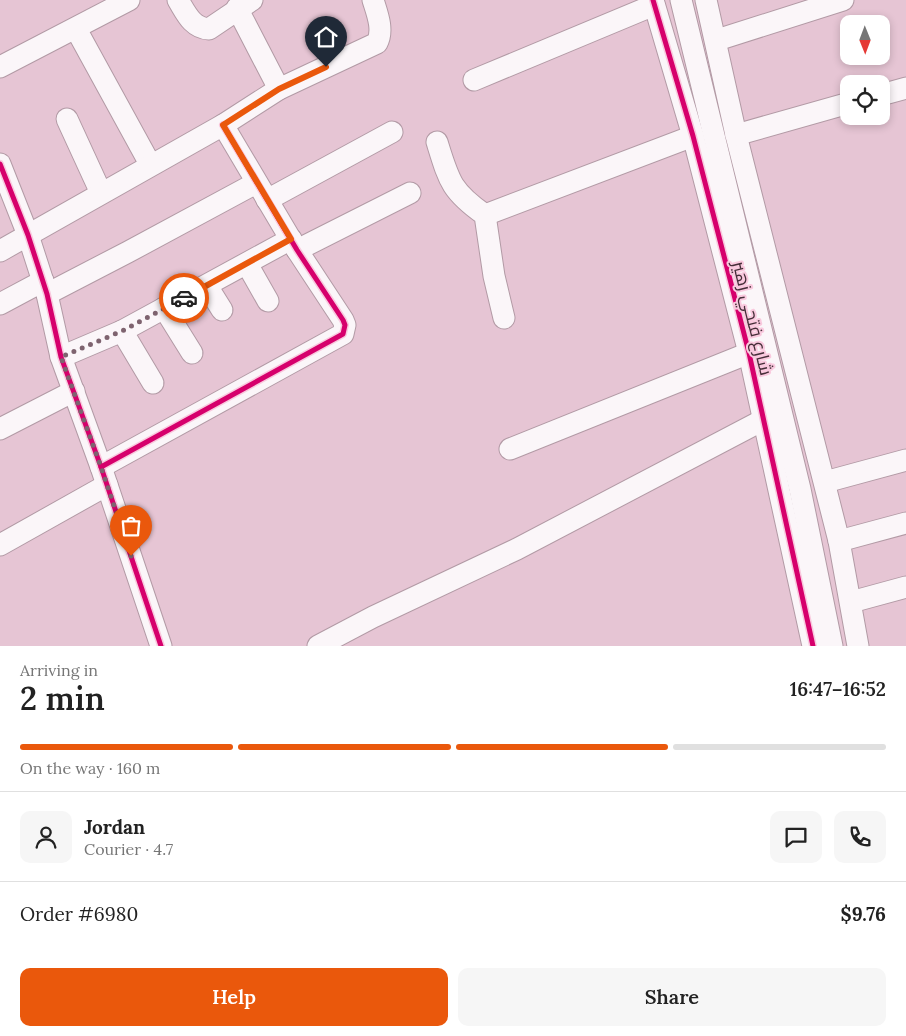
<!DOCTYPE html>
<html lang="en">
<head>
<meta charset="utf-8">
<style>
  body { margin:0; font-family:Lora,Cairo,serif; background:#f6f6f6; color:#222; height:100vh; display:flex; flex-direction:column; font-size:19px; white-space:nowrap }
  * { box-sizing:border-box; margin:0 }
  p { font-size:16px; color:#767676 }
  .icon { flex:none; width:28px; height:28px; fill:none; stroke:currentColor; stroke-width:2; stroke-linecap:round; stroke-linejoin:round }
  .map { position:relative; height:646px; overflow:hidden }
  .sheet { display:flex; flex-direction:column; background:#fff; flex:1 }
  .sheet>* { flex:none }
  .needle { width:32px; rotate:179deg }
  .fabs { position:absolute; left:840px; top:15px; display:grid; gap:10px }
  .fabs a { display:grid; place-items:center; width:50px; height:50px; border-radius:10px; background:#fff; box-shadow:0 2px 8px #0003; font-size:25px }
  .pin { position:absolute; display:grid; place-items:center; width:42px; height:42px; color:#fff; margin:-51px -21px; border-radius:50% 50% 50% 0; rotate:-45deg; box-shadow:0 0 5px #0007 }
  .pin .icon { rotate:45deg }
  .courier { position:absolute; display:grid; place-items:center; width:50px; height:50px; margin:-25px; border:4px solid #ea580c; border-radius:50%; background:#fff; color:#222; box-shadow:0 1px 6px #0007 }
  .overview em { font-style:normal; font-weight:600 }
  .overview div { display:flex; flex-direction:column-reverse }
  .overview { display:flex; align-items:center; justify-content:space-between; height:85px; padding:0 20px }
  h1 { font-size:32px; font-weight:600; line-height:38px }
  .bar { display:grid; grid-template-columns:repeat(4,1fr); gap:8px 5px; align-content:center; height:60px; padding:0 20px }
  .bar i { height:6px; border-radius:4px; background:#e0e0e0 }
  .bar .on { background:#ea580c }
  .bar p { grid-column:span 4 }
  .line { display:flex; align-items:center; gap:12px; padding:0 20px; border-top:1px solid #e0e0e0 }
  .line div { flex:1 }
  .round { display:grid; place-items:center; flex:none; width:52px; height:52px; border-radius:10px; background:#f6f6f6 }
  .button { display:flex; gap:10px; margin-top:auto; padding:10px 20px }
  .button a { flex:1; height:58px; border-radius:10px; background:#ea580c; color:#fff; font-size:20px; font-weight:600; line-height:58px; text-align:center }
  .button a+a { background:#f6f6f6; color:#222 }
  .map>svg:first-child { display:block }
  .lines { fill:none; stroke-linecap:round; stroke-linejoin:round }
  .minor-casing { stroke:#b29aa5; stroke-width:23 }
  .minor { stroke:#fbf6f9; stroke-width:21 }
  .cycleway-casing { stroke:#f9c9de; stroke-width:8 }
  .cycleway { stroke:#d6006c; stroke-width:5 }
  .done { stroke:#7e636f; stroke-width:5; stroke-dasharray:0 9 }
  .route { stroke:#ea580c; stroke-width:6 }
  .labels { text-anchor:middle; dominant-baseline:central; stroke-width:4; stroke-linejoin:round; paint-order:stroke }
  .street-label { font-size:18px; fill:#462e39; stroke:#f9c9de }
</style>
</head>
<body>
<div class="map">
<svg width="906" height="646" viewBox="0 0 906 646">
  <rect width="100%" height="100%" fill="#e6c5d4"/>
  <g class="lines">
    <defs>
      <g id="minor">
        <path d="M178 0C186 13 192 28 209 29L252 0"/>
        <path d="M653 0 693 136 749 353 813 646"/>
        <path d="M681 0 800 489 832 646"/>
        <path d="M706 0 736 135 839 541 858 646"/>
        <path d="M237 8 279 89"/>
        <path d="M76 29 150 164"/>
        <path d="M717 40 843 0"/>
        <path d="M0 67 129 0"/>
        <path d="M474 80 654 5"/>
        <path d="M881 95 906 88"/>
        <path d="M67 119 101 193"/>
        <path d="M736 135 849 103"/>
        <path d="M437 142C449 181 451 191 485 215L494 276 504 318"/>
        <path d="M0 164 28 235 47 294 61 357 101 467 161 646"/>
        <path d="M267 200 392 132"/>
        <path d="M485 215 693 136"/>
        <path d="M297 250 410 193"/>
        <path d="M0 251 223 125 279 89 377 43C384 30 377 13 373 0"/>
        <path d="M247 264 268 301"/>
        <path d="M207 286 222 310"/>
        <path d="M47 294 128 252 256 183"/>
        <path d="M0 304 43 281"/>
        <path d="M164 308 192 353"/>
        <path d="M122 331 153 383"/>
        <path d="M61 357 122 331 291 239"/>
        <path d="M0 429 74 391"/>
        <path d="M510 449 749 353"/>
        <path d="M101 467 343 334 345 325 343 320 297 250 223 125"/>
        <path d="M825 482 906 460"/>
        <path d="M839 541 906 523"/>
        <path d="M0 545 107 485"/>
        <path d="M851 602 906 587"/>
        <path d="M318 646 373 617 517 549 763 420"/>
      </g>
    </defs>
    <use href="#minor" class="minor-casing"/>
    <use href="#minor" class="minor"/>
    <defs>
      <g id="cycleway">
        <path d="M653 0 693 136 749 353 813 646"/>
        <path d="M0 164 28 235 47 294 61 357 101 467 161 646"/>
        <path d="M101 467 343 334 345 325 343 320 297 250 223 125"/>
      </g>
    </defs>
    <use href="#cycleway" class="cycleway-casing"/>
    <use href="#cycleway" class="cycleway"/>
  </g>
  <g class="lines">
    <path class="done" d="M131 556 101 467 61 357 122 331 184 298"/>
    <path class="route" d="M184 298 291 239 223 125 279 89 326 67"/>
  </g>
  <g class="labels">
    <g class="street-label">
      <text transform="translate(753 318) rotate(76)">شارع فتحي زهير</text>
    </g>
  </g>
</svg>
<div class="fabs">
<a><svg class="needle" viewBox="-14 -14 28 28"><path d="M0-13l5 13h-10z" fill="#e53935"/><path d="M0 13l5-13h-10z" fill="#767676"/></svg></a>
<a><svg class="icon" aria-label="locate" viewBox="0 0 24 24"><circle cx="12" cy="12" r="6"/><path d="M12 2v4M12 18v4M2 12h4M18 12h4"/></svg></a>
</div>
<div class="pin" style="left:131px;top:556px;background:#ea580c"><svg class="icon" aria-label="bag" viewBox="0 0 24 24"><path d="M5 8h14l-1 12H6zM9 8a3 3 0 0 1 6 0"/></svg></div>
<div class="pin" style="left:326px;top:67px;background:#1f2937"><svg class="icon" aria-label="home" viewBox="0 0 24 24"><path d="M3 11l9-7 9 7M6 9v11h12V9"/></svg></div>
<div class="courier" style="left:184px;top:298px"><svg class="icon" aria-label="car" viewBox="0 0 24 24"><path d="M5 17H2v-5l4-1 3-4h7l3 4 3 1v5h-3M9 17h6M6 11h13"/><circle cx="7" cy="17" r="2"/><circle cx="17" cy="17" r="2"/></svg></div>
</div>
<section class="sheet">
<div class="overview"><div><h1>2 min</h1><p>Arriving in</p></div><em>16:47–16:52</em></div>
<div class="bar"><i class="on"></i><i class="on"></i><i class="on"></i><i></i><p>On the way · 160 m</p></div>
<div class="line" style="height:90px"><a class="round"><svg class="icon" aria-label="person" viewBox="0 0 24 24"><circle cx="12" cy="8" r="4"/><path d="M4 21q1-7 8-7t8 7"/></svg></a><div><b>Jordan</b><p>Courier · 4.7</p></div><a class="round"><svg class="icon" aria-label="chat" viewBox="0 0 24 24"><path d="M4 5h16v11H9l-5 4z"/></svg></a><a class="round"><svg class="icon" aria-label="phone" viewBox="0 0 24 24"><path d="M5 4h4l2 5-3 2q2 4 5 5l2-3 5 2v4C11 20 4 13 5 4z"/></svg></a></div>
<div class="line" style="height:65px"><div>Order #6980</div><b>$9.76</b></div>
<div class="button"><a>Help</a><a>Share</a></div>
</section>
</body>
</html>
